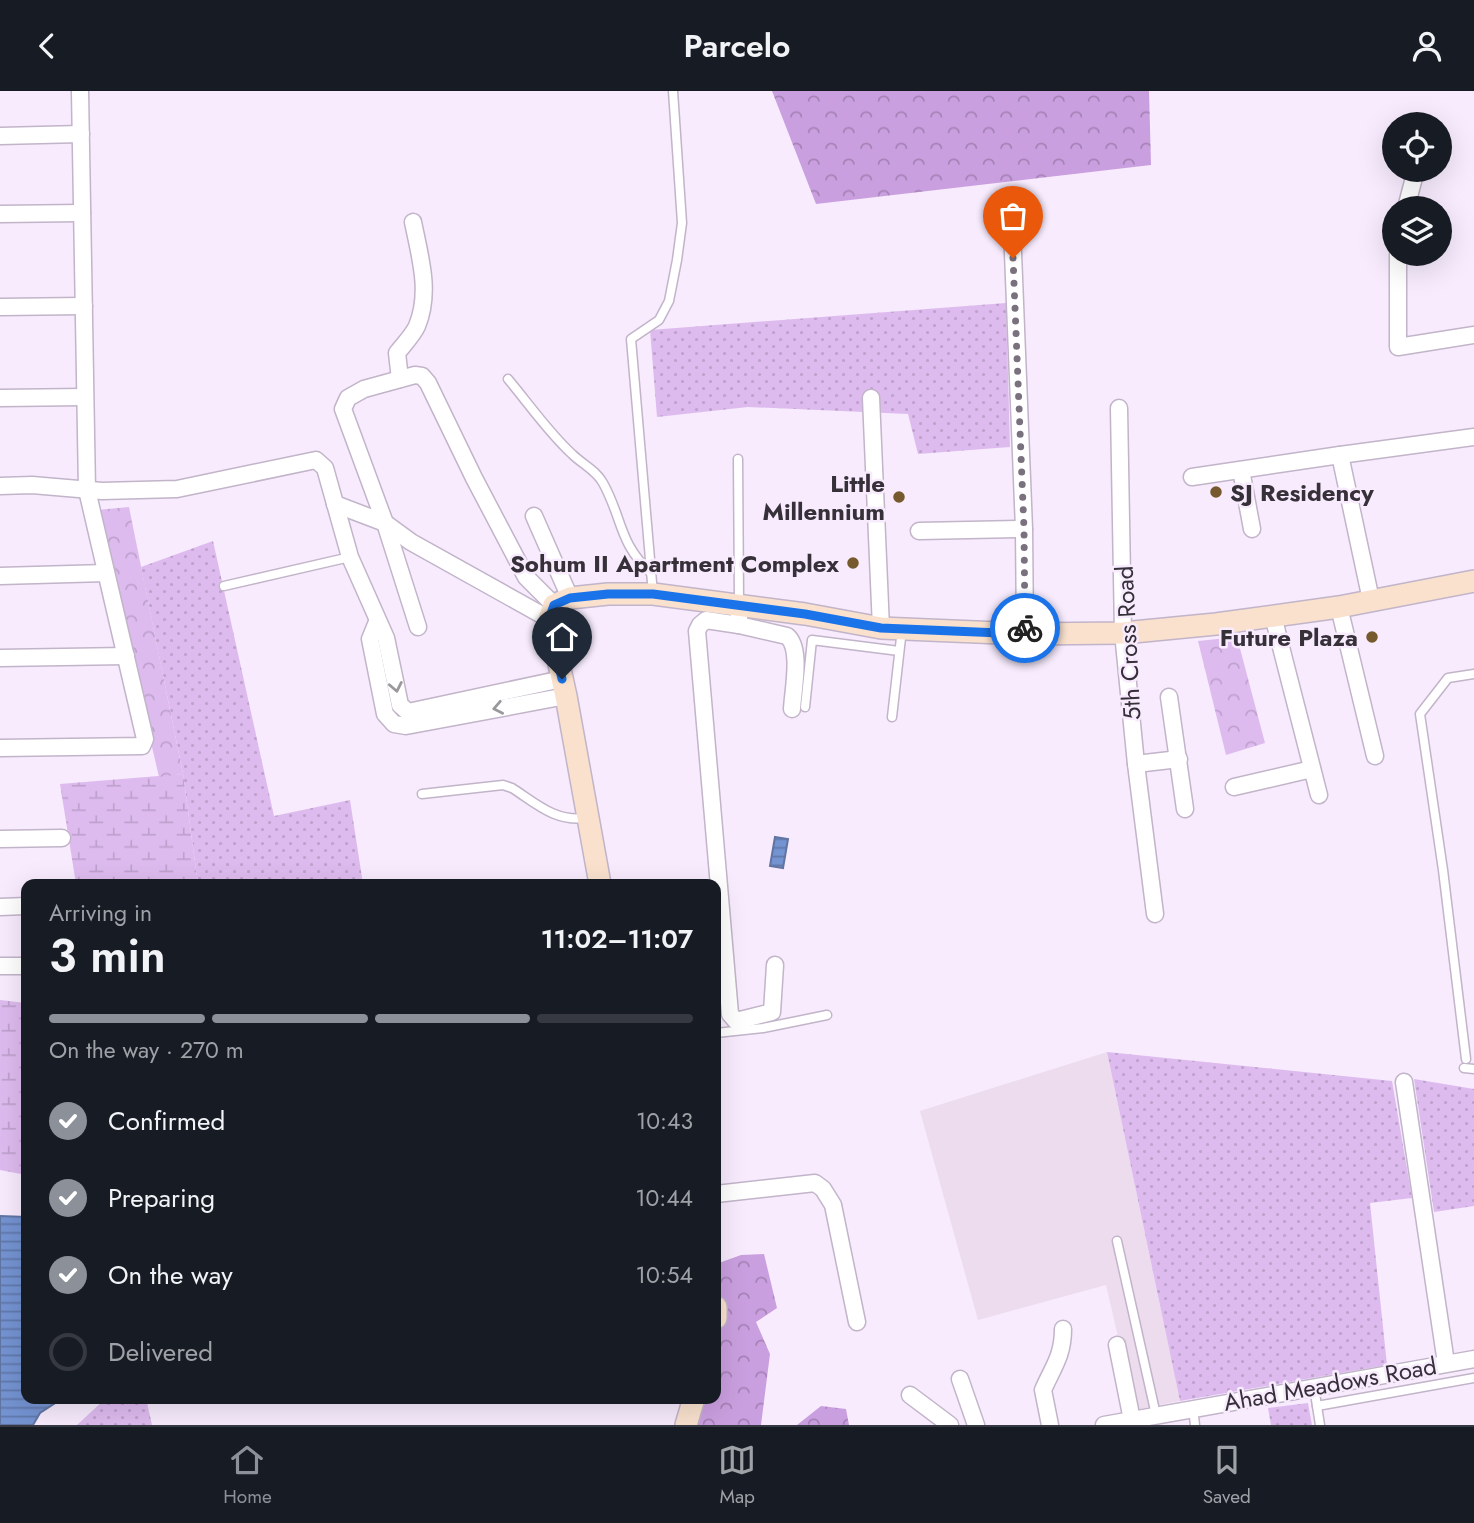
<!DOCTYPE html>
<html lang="en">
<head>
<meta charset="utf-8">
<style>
  body { margin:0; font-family:Jost,sans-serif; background:#20242c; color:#f1f3f6; height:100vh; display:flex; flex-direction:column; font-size:26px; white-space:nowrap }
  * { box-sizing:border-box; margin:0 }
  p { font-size:23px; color:#9ea1a6 }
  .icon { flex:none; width:38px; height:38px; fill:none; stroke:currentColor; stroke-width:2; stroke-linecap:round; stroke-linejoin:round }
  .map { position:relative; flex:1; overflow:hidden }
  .panel { position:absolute; left:21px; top:788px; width:700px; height:525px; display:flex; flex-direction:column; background:#171b24; border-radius:14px; box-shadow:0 7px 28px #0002 }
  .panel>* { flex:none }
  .tools { position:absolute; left:1382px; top:21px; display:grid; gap:14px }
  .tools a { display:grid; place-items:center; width:70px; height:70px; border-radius:50%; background:#171b24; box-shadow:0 7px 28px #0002; font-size:35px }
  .pin { position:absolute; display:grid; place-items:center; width:60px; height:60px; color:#fff; margin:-72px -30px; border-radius:50% 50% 50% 0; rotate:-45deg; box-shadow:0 0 7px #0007 }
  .pin .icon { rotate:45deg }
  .courier { position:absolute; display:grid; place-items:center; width:70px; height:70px; margin:-35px; border:5px solid #1a73e8; border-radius:50%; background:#fff; color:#222; box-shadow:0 2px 9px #0007 }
  .head em { font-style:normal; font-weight:600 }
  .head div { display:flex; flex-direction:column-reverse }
  .head { display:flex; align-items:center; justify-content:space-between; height:119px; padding:0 28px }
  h1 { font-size:46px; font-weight:600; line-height:52px }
  .bar { display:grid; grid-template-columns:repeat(4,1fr); gap:10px 7px; align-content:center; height:84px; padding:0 28px }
  .bar i { height:9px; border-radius:5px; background:#363941 }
  .bar .current { background:#8c9099 }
  .bar p { grid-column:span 4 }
  ol { padding:0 28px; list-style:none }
  li { display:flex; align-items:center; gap:21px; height:77px }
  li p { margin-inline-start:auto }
  li .icon { padding:7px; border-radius:50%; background:#8c9099; color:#fff; stroke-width:4 }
  li:last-child { color:#9ea1a6 }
  li i { width:38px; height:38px; border:4px solid #363941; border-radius:50% }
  header { display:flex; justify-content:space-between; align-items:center; height:91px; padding:0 28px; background:#171b24; font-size:32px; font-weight:600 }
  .tabs { display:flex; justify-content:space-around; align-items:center; height:98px; border-top:2px solid #363941; background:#171b24; font-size:19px; color:#9ea1a6 }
  .tabs a { display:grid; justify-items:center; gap:4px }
  .tabs .current { color:#8c9099 }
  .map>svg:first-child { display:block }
  .industrial { fill:#ecdcee }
  .grass { fill:url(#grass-dots) }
  .forest { fill:url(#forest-crowns) }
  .wetland { fill:url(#wetland-marsh) }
  .park { fill:url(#park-crowns) }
  .water { fill:url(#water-rules); stroke:#6175a3; stroke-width:2 }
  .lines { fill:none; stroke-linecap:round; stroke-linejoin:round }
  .lane-casing { stroke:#c2b4c9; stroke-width:11 }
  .street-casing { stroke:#c2b4c9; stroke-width:19 }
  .secondary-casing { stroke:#c2b4c9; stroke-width:24 }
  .lane { stroke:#fff; stroke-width:8 }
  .street { stroke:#fff; stroke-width:16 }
  .secondary { stroke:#f9e1ce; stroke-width:21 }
  .oneway { stroke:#9a989c }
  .done { stroke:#7a717e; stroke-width:7; stroke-dasharray:0 12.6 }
  .route { stroke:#1a73e8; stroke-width:9 }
  .poi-dot { fill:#76592c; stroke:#f7ebfd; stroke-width:2.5 }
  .labels { text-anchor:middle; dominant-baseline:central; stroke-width:5; stroke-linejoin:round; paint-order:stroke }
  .poi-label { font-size:24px; font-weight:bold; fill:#363039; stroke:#f7ebfd; text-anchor:end }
  .street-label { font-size:24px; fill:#363039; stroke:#f7ebfd }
</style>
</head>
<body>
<header><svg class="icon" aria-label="back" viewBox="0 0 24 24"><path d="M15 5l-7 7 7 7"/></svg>Parcelo<svg class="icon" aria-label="person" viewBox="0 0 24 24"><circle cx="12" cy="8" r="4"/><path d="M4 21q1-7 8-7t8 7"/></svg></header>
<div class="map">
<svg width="1474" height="1334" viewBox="0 0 1474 1334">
  <defs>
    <pattern id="grass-dots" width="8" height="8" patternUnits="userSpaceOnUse" patternTransform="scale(1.75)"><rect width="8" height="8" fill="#debbef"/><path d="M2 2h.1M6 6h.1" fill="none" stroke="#bfa1ce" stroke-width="1.8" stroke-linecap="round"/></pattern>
    <pattern id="forest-crowns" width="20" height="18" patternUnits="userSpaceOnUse" patternTransform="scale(1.75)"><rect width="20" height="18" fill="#ca9fdf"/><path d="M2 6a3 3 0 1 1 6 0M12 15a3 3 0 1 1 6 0" fill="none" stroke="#a582b6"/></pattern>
    <pattern id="wetland-marsh" width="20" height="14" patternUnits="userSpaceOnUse" patternTransform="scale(1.75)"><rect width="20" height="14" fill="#debbef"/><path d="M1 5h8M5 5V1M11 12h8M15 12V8" fill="none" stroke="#bfa1ce"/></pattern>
    <pattern id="park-crowns" width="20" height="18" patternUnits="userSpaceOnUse" patternTransform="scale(1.75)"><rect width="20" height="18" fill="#debbef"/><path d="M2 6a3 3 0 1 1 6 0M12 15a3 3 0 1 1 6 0" fill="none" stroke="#bfa1ce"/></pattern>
    <pattern id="water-rules" width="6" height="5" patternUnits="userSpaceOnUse" patternTransform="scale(1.75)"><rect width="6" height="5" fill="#7493d1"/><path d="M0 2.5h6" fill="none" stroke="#6078ab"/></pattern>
  </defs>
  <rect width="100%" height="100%" fill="#f7ebfd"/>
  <path class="industrial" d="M1107 961 1180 1310 1135 1319 1106 1194 978 1229 920 1020Z"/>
  <g class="grass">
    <path d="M1006 212 1010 356 918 363 908 323 748 316 657 326 650 239Z"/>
    <path d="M213 450 274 725 350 709 363 793H198L183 683 141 476Z"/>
    <path d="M1107 961 1392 990 1412 1107 1370 1112 1387 1274 1180 1310Z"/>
    <path d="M1414 988 1474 998V1115L1434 1121Z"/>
    <path d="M106 1307H146L152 1334H77Z"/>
    <path d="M1308 1312 1312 1334H1271L1268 1317Z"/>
  </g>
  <g class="forest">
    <path d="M772 0H1149L1151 74 816 113Z"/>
    <path d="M764 1163 777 1217 756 1231 770 1263 761 1334H678L686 1307H716V1173L741 1164Z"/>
    <path d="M821 1315 846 1318 849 1334H797Z"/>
  </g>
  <g class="wetland">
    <path d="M183 683 198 793H76L60 693Z"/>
    <path d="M0 909 26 912V1084L0 1079Z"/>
  </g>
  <g class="park">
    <path d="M129 416 183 683 159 686 97 419Z"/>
    <path d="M1237 546 1265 652 1226 664 1198 550Z"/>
  </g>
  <g class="water">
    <path d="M775 746 788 748 783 777 770 775Z"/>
    <path d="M0 1125 26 1126V1307H63L40 1322 33 1334H0Z"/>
  </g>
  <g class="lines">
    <defs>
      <g id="lane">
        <path d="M508 288C529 313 548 341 572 363 582 373 596 379 603 392 623 428 618 451 651 482"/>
        <path d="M738 368 739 511"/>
        <path d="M224 495 350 466"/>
        <path d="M653 503 631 248 659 229 669 210 677 169 682 132 673 0"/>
        <path d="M805 616 812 549 899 560"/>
        <path d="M892 626 902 538"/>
        <path d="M422 703 503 694 512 697C537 713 555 731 586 727"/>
        <path d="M716 942 763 937 827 924"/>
        <path d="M1466 968 1443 779 1420 623 1448 587 1474 583"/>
        <path d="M1464 977 1474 978"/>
        <path d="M1117 1150 1156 1324"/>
        <path d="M1314 1296 1320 1334"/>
        <path d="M1317 1315 1474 1287"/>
        <path d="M1193 1317 1195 1334"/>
      </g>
      <g id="street">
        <path d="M0 45 81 43"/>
        <path d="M1011 112 1024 438 1025 543"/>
        <path d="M1406 117 1416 79"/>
        <path d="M0 123 82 122"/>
        <path d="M1398 163V256L1474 244"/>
        <path d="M0 216 84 215"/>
        <path d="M400 288 397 262C404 253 413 244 417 235 431 201 420 166 413 131"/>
        <path d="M0 307 85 306"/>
        <path d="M871 307 881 537"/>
        <path d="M1119 317 1123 542 1136 673 1155 823"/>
        <path d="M1340 364 1474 346"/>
        <path d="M1241 379 1252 438"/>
        <path d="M1192 386 1340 364 1371 509"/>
        <path d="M0 395 32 394 102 400 177 398 316 369 325 377 350 466 386 547 400 614 408 621 562 588"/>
        <path d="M335 413 385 432 411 451 549 528"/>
        <path d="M534 425 570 507"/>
        <path d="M919 440 1024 438"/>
        <path d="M0 485 106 482"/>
        <path d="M739 514V534L706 529 700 534 697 540 730 923 736 930 772 921 775 874"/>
        <path d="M1339 516 1375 665"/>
        <path d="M1273 525 1319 704"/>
        <path d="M377 531 370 548 385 623 394 633 406 635 566 605"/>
        <path d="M739 534 787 545C802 557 793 599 792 618"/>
        <path d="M418 536 385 432 343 318 348 307 364 298 415 284 422 285 428 292 474 387 526 486 554 514"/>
        <path d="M0 567 126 565"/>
        <path d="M1169 606 1185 718"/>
        <path d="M0 657 142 655 145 648 87 399 80 0"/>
        <path d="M1136 673 1179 668"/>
        <path d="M1234 696 1312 678"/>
        <path d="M0 748 62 747"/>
        <path d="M0 816 26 815"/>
        <path d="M0 875H26"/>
        <path d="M1404 991 1446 1272"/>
        <path d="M716 1103 815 1092 823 1098 833 1114 857 1231"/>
        <path d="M1117 1254 1132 1329"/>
        <path d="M960 1288 976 1334"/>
        <path d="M910 1304 950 1334"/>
        <path d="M1050 1334 1043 1299C1053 1276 1063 1265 1063 1238"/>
        <path d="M1104 1334 1474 1268"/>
      </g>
      <g id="secondary">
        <path d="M600 793 566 605 549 528 554 514 570 507 608 503H653L805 523 881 537 1025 543 1123 542 1216 533 1339 516 1474 490"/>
        <path d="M716 1216V1227"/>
        <path d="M686 1334 694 1307"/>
      </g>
    </defs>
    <use href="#lane" class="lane-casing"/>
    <use href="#street" class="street-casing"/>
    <use href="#secondary" class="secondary-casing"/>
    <use href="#lane" class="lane"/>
    <use href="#street" class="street"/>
    <use href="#secondary" class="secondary"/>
  </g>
  <defs><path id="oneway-chevron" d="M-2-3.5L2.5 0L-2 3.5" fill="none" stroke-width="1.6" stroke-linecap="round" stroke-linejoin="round" transform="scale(1.75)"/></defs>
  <g class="oneway">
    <use href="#oneway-chevron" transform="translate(396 596) rotate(79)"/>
    <use href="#oneway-chevron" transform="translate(498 617) rotate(169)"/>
  </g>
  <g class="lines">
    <path class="done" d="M1013 167 1024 438 1025 537"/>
    <path class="route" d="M562 588 549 528 554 514 570 507 608 503H653L805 523 881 537 1025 543V537"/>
  </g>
  <g class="poi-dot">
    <circle cx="1216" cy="401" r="7"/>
    <circle cx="899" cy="406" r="7"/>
    <circle cx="853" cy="472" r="7"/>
    <circle cx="1372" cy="546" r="7"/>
  </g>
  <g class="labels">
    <g class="poi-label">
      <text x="885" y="392">Little<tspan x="885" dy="28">Millennium</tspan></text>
      <text x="1230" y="401" text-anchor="start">SJ Residency</text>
      <text x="839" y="472">Sohum II Apartment Complex</text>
      <text x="1358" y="546">Future Plaza</text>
    </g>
    <g class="street-label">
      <text transform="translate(1128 552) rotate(-93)">5th Cross Road</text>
      <text transform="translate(1330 1293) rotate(-10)">Ahad Meadows Road</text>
    </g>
  </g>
</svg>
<div class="tools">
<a><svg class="icon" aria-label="locate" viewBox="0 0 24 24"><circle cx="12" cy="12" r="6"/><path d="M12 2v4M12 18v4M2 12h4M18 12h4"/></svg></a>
<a><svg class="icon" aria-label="layers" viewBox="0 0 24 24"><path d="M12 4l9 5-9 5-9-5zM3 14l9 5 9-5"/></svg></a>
</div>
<div class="pin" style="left:1013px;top:167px;background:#ea580c"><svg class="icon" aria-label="bag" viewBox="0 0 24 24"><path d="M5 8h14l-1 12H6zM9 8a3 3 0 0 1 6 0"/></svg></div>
<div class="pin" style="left:562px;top:588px;background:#1f2937"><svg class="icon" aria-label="home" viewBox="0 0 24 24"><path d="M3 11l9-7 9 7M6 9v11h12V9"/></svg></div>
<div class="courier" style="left:1025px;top:537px"><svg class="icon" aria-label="bike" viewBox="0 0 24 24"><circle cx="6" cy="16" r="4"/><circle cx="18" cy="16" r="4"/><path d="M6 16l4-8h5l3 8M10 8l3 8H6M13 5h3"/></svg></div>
<section class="panel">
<div class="head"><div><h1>3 min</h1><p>Arriving in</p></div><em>11:02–11:07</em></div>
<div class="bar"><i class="current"></i><i class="current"></i><i class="current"></i><i></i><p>On the way · 270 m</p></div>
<ol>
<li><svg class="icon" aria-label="check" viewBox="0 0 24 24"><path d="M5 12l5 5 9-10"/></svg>Confirmed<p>10:43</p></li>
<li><svg class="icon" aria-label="check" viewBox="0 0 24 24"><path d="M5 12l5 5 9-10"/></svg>Preparing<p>10:44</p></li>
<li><svg class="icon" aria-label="check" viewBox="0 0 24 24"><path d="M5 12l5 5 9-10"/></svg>On the way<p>10:54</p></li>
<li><i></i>Delivered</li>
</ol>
</section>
</div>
<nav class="tabs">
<a class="current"><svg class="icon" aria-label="home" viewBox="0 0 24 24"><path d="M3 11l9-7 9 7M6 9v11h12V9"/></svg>Home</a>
<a><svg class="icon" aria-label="map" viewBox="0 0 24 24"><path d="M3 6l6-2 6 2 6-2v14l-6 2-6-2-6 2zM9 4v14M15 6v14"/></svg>Map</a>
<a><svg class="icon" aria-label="saved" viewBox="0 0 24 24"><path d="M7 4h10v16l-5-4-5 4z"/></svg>Saved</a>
</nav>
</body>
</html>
